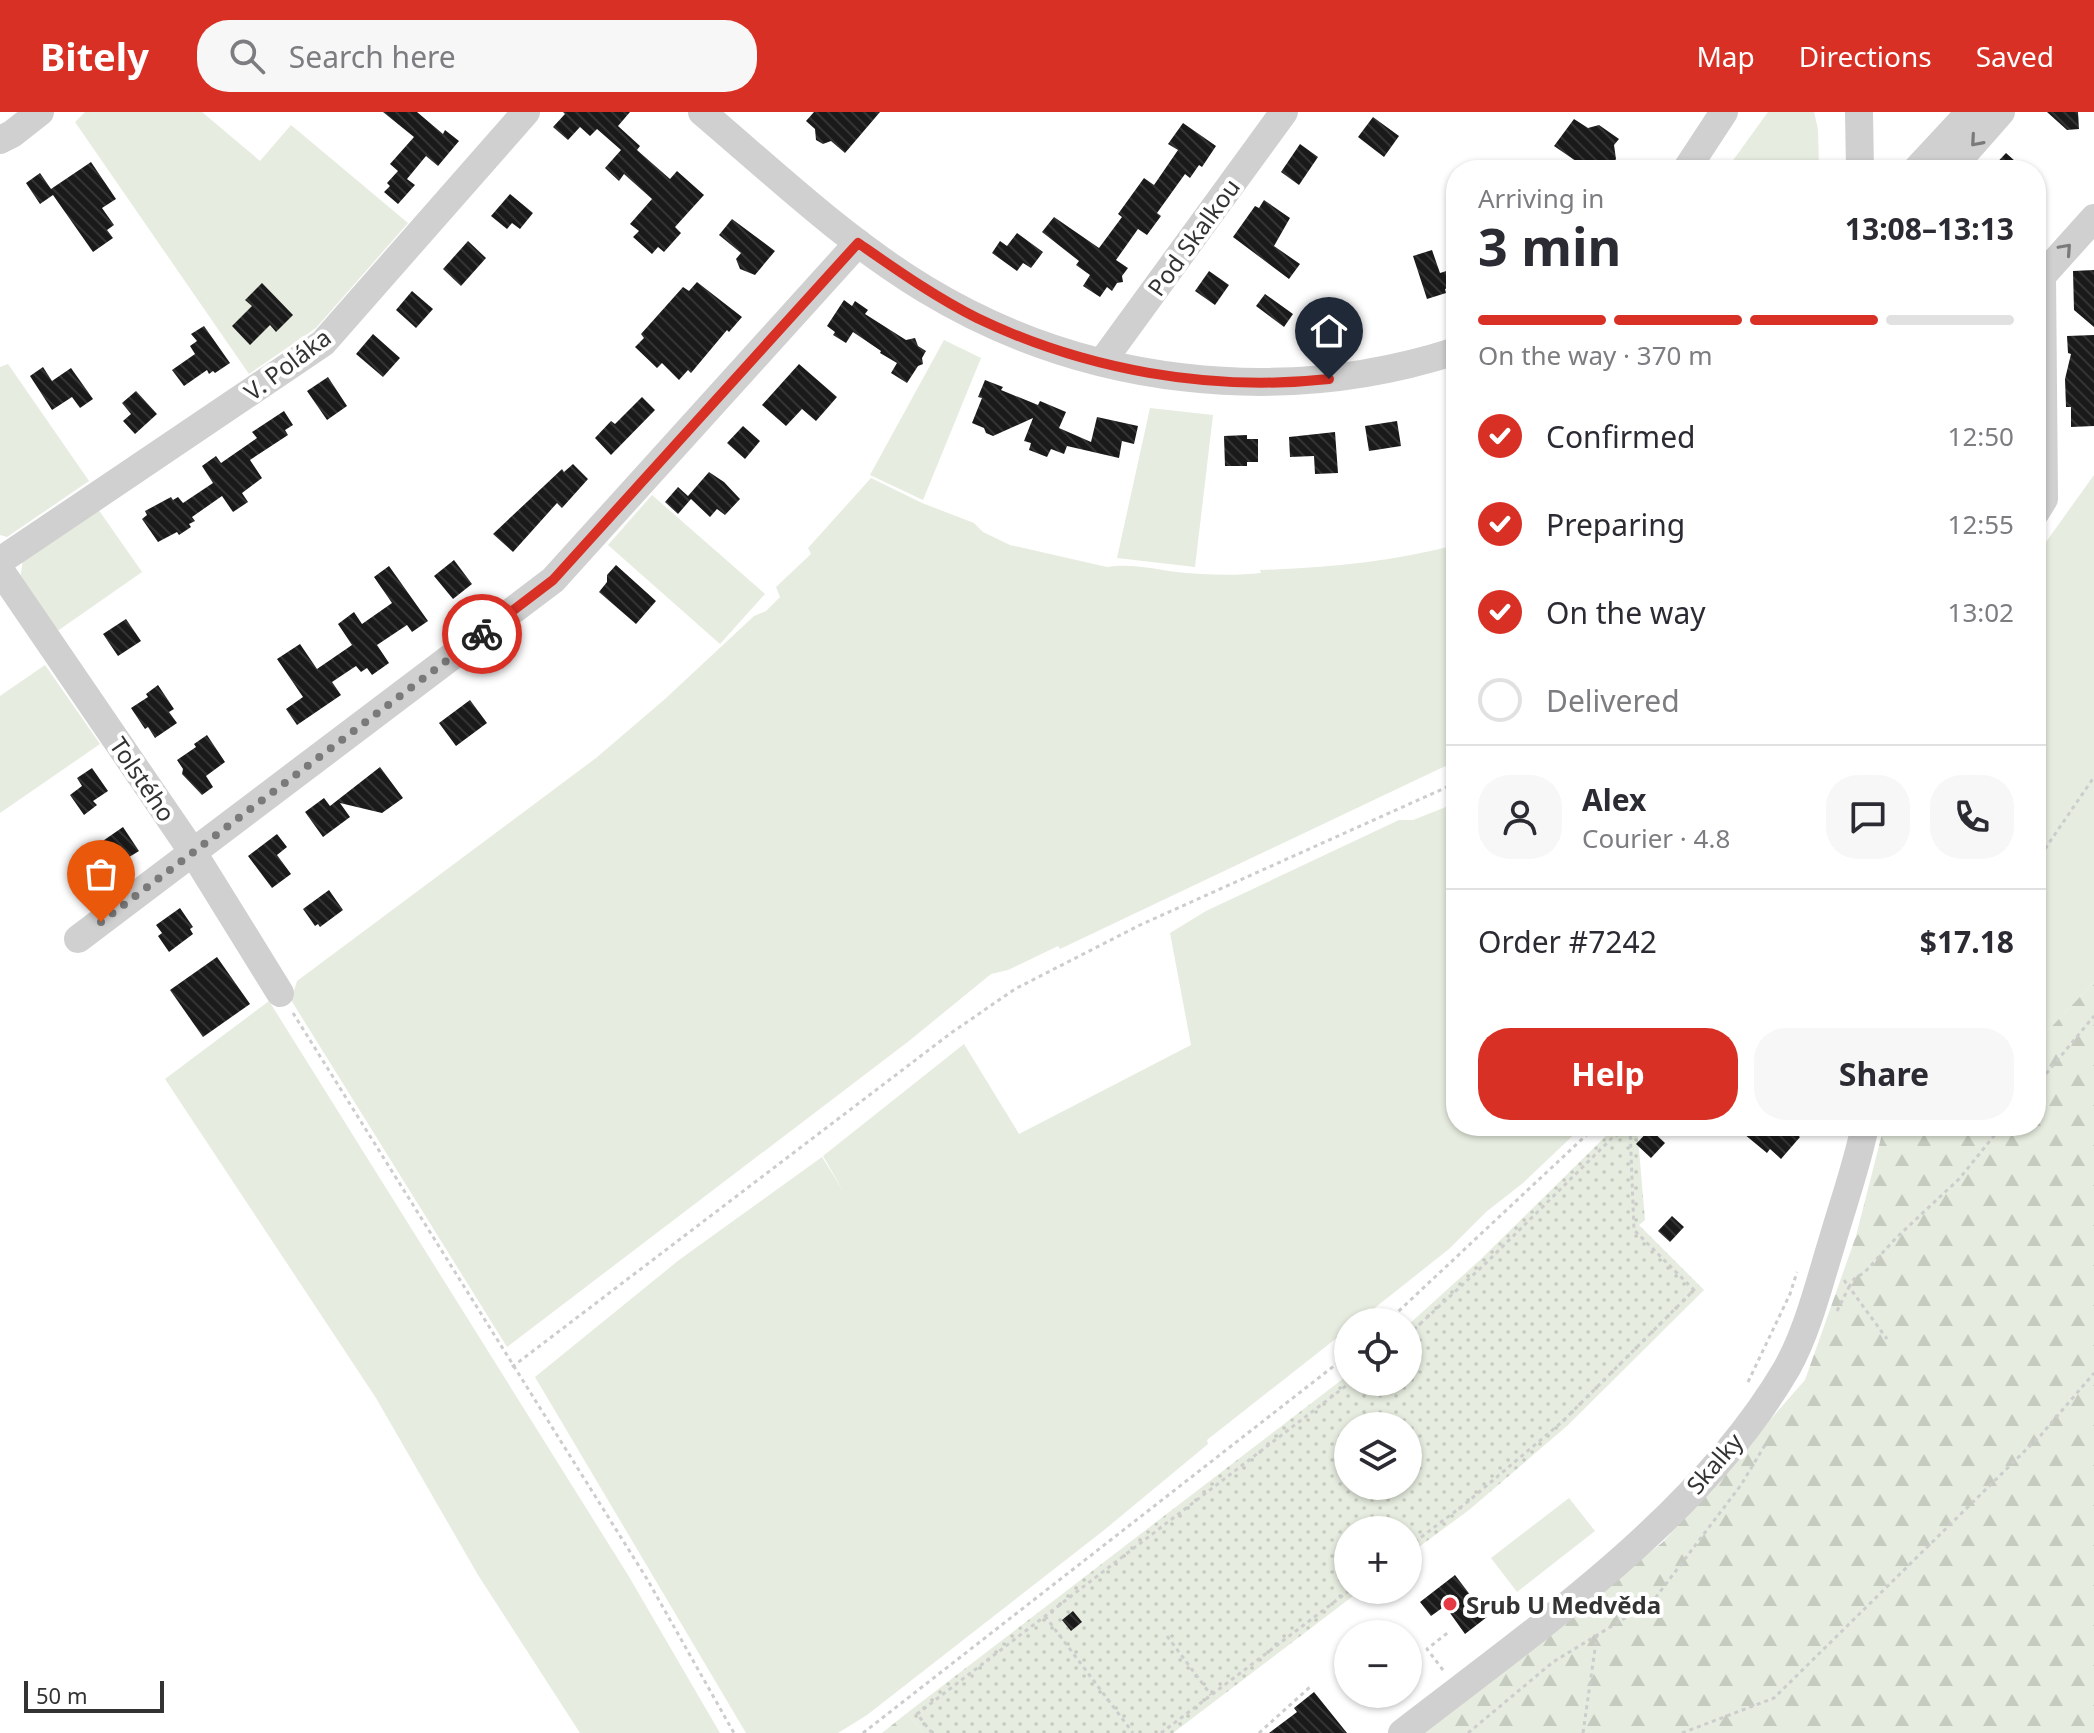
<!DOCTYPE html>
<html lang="en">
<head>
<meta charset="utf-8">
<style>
  body { margin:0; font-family:"Noto Sans",sans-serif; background:#f7f7f7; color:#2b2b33; height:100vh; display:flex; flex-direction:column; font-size:30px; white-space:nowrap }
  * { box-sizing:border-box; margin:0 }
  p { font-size:26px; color:#7c7c81 }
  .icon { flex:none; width:44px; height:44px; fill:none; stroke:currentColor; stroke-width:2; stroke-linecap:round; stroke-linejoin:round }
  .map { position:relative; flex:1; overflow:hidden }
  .details { position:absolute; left:1446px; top:48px; width:600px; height:976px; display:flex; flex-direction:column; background:#fff; border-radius:32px; box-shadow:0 2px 6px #0004 }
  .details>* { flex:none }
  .buttons { position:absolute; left:1334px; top:1196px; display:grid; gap:16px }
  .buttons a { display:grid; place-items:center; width:88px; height:88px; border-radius:50%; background:#fff; box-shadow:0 2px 6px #0004; font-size:40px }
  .scale { position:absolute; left:24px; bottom:20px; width:140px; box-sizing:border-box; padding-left:8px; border:4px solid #333; border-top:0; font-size:22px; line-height:28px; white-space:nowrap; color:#333; -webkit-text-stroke:6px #fff; paint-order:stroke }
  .pin { position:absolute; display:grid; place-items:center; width:68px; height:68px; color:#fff; margin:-82px -34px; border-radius:50% 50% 50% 0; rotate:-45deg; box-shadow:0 0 8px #0007 }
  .pin .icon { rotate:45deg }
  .courier { position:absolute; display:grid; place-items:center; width:80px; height:80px; margin:-40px; border:6px solid #d93025; border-radius:50%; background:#fff; color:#222; box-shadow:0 2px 10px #0007 }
  .summary em { font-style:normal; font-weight:700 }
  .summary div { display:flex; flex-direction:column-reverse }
  .summary { display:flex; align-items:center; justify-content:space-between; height:136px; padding:0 32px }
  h1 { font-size:52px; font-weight:700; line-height:60px }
  .bar { display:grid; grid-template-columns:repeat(4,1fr); gap:12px 8px; align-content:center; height:96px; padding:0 32px }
  .bar i { height:10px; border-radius:6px; background:#e1e1e2 }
  .bar .on { background:#d93025 }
  .bar p { grid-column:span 4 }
  .line { display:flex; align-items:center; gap:20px; padding:0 32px; border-top:2px solid #e1e1e2 }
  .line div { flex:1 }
  .round { display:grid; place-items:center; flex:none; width:84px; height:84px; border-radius:32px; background:#f7f7f7 }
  ol { padding:0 32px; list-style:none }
  li { display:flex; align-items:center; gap:24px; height:88px }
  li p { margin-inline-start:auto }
  li .icon { padding:8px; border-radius:50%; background:#d93025; color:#fff; stroke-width:4 }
  li:last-child { color:#7c7c81 }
  li i { width:44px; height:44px; border:4px solid #e1e1e2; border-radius:50% }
  .primary-button { display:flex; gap:16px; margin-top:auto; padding:16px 32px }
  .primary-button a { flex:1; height:92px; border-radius:32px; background:#d93025; color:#fff; font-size:32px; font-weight:700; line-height:92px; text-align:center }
  .primary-button a+a { background:#f7f7f7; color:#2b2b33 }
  header { display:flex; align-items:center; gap:48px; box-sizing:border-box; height:112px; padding:0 40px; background:#d93025; color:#fff }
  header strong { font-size:38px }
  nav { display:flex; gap:44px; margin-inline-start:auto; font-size:28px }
  .search { width:560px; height:72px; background:#f7f7f7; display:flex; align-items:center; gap:20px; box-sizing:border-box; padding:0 28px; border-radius:32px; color:#7c7c81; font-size:30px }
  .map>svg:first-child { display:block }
  .grass { fill:#e6ecdf }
  .forest { fill:url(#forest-firs) }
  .garden { fill:url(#garden-dots); fill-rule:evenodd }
  .building { fill:url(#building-back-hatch) }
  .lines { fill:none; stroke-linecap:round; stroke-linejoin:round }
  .path { stroke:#cdcdcd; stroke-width:3; stroke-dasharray:4 4; stroke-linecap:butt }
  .minor { stroke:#d0d0d0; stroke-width:28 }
  .oneway { stroke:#7a7a7a }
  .done { stroke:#7a7a7a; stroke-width:8; stroke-dasharray:0 14.4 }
  .route { stroke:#d93025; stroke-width:10 }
  .poi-dot { fill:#e63946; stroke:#fff; stroke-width:3 }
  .labels { text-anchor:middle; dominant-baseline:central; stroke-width:8; stroke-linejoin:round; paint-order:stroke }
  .street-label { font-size:24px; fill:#333; stroke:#fff }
  .poi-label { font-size:24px; font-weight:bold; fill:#333; stroke:#fff; text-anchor:start }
</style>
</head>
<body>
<header>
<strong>Bitely</strong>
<div class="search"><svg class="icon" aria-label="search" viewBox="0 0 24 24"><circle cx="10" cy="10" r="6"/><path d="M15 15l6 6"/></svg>Search here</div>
<nav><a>Map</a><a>Directions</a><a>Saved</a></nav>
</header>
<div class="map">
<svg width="2094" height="1621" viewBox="0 0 2094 1621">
  <defs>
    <pattern id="forest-firs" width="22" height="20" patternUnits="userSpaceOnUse" patternTransform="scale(2)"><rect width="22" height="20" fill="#e6ecdf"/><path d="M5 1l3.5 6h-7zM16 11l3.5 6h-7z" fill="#c6cbc0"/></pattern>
    <pattern id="garden-dots" width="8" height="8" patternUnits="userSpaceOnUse" patternTransform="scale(2)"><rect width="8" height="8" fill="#e6ecdf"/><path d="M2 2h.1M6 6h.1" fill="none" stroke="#c6cbc0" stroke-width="1.8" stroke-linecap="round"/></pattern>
    <pattern id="building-back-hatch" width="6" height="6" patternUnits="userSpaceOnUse" patternTransform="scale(2)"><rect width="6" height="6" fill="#1a1a1a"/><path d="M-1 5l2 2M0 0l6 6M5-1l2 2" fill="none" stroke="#333"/></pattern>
  </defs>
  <rect width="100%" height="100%" fill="#fff"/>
  <g class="grass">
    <path d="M85 0H202L260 49 291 13 408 111 316 216 249 262 75 10Z"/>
    <path d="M1768 0H1814L1818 17 1819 58H1726Z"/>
    <path d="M944 228 981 246 923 388 870 363Z"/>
    <path d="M8 252 89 369 7 425 0 423V255Z"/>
    <path d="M1150 296 1213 303 1195 455 1117 446Z"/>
    <path d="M2094 363V870L2036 931V444Z"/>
    <path d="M871 366 922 391 974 411 983 420 1010 433 1107 455C1131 451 1154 457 1177 460 1205 463 1234 464 1261 461L1260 458C1327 456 1391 450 1456 433V649L1060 837 1058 834 1008 858 991 862 909 929 507 1235 291 888 297 869 596 646 665 587 754 504 766 499 780 485 776 475 811 442 808 436Z"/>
    <path d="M652 383 765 482 720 532 608 433Z"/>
    <path d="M98 397 142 460 56 520 20 467 23 448Z"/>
    <path d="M45 553 100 632 0 701V584Z"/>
    <path d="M1456 691V1014H1583L1523 1071 1486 1100 1449 1137 1357 1210H1348V1217L1207 1328 1208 1332 1103 1419 867 1603 838 1621H746L535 1265 679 1148 822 1045 844 1080 823 1044 964 932 1019 1022 1191 933 1170 821 1206 799 1399 708H1413Z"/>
    <path d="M269 889 628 1463 720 1621H580L478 1463 376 1286 165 967Z"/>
    <path d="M1569 1386 1595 1419 1517 1480 1491 1446Z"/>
  </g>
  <g class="forest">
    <path d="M2094 870V1621H1424L1470 1581 1663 1430 1805 1268 1856 1124 1884 1014H2036V931Z"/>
    <path d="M907 1601 923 1621H882Z"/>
  </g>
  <path class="garden" d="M1616 1014H1637L1645 1108 1639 1113 1704 1178 1567 1314 1469 1398 1408 1443V1418H1348V1478H1361L1173 1621H923L907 1601 1348 1263V1270H1408V1213L1481 1147ZM1348 1314H1408V1374H1348Z"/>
  <g class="building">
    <path d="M383 0H417L443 22 445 18 459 29 438 54 426 44 407 67 415 73 398 92 384 80 390 74 387 71 398 59 390 52 414 25Z"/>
    <path d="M563 0H630L618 14 640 34 637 38 670 67 677 59 704 83 675 115 681 121 664 140 658 135 652 142 633 125 639 119 630 112 652 87 624 62 619 69 605 56 621 38 597 17 590 24 580 15 568 28 553 15 565 2Z"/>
    <path d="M814 0H880L845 41 831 29 823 32 816 28 815 17 806 9Z"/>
    <path d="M2047 0H2078L2079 17 2067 18Z"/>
    <path d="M1373 5 1399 24 1384 45 1358 25Z"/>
    <path d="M1574 7 1588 16 1599 13 1619 27 1614 33 1616 47 1612 53 1589 58 1554 34Z"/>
    <path d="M1183 11 1216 34 1202 55 1199 53 1190 66 1185 62 1157 101 1161 104 1147 123 1138 117 1116 148 1128 156 1122 164 1123 170 1117 171 1112 179 1107 175 1100 185 1083 174 1090 163 1076 153 1079 149 1042 120 1054 105 1099 136 1122 105 1118 102 1144 66 1154 73 1178 38 1168 32Z"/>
    <path d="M1300 32 1318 45 1299 73 1281 60Z"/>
    <path d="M2006 41 2025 58H1990Z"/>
    <path d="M91 50 116 87 102 96 114 113 107 118 113 126 93 140 53 83 40 92 26 71 40 61 51 77Z"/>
    <path d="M510 82 533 101 520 117 512 111 507 117 491 104Z"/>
    <path d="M1264 88 1290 106 1274 134 1300 152 1289 167 1233 125 1255 94 1259 96Z"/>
    <path d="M732 107 775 139 755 163 740 157 736 147 741 141 719 123Z"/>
    <path d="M1017 121 1043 140 1031 156 1023 151 1017 159 992 141 1000 129 1007 134Z"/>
    <path d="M468 129 486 146 461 174 443 157Z"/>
    <path d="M1432 138 1440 161 1456 156V174L1445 177 1446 181 1427 187 1413 144Z"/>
    <path d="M2094 158V215L2074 198 2073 159Z"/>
    <path d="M1209 159 1229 173 1215 193 1195 179Z"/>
    <path d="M697 170 742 205 729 220 727 218 691 261 688 258 679 268 662 251 657 256 635 235 644 226 641 222 683 175 689 179Z"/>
    <path d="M262 171 293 203 276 220 270 213 250 233 232 214 252 194 245 188Z"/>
    <path d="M412 179 433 197 416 216 396 198Z"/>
    <path d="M1265 182 1293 202 1284 215 1256 194Z"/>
    <path d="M844 188 852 194 855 189 868 198 865 202 906 228 915 226 918 234 926 239 922 246 923 252 918 254 907 271 891 261 897 251 880 241 881 239 853 220 846 231 833 223 835 220 827 214Z"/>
    <path d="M204 214 230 251 215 261 213 259 209 262 207 258 184 274 172 258 195 242 190 234 197 229 191 222Z"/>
    <path d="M373 222 400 246 383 265 356 242Z"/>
    <path d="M2094 223V314L2071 315V295H2066L2065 267 2071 242 2068 241 2067 224Z"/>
    <path d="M799 252 837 285 816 309 802 297 786 314 762 293Z"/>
    <path d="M43 255 52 269 71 256 93 287 80 296 72 285 52 298 30 264Z"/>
    <path d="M328 265 347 294 327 308 307 279Z"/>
    <path d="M985 268 1003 275 1001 278 1038 293 1040 289 1066 300 1059 316 1091 330 1097 305 1138 314 1134 332 1122 329 1119 346 1067 334 1064 342 1051 337 1047 345 1029 338 1031 331 1024 329 1033 306 993 324 986 321 984 316 972 311 982 286 978 285Z"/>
    <path d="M136 279 157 302 135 322 123 309 131 302 122 291Z"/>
    <path d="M642 285 655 298 611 343 595 326 611 309 615 312Z"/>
    <path d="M284 299 293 313 285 318 288 323 250 348 262 366 242 381 248 390 233 400 222 384 192 405 195 409 189 412 191 415 179 423 177 420 158 430 142 407 147 403 145 399 171 385 173 388 178 385 183 391 213 371 202 354 216 344 221 351 257 326 252 320Z"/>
    <path d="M1397 309 1401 334 1369 339 1365 314Z"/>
    <path d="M743 314 760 329 745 347 727 331Z"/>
    <path d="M1335 320 1338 361 1315 362 1314 344 1290 345 1289 325Z"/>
    <path d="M1247 323V327H1258V350H1247V354H1225L1224 324Z"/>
    <path d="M573 352 588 367 562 396 557 391 513 440 493 422 562 357 564 360Z"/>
    <path d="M709 360 724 370 740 387 725 403 717 397 710 405 691 387 678 402 665 390 678 375 688 384Z"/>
    <path d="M454 448 472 472 453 487 434 464Z"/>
    <path d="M616 453 656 489 636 512 599 480 607 470V463Z"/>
    <path d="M389 454 428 509 412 520 407 513 377 533 389 551 372 563 367 556 361 560 356 554 332 570 341 583 297 613 286 597 303 585 277 547 300 532 317 557 352 533 338 512 354 500 362 512 392 491 374 465Z"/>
    <path d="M126 507 141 529 118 544 103 522Z"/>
    <path d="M158 573 174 597 169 600 177 611 155 626 148 615 145 617 131 596 148 585 146 582Z"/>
    <path d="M470 588 487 611 456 634 439 611Z"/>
    <path d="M207 623 225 650 206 664 213 675 202 683 182 662 183 657 177 648 196 635 194 632Z"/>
    <path d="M380 655 403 686 382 701 340 691 350 705 323 725 305 700 324 686 330 694Z"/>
    <path d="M92 656 108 679 93 689 97 693 84 703 70 683 82 674 77 666Z"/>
    <path d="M123 715 139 739 126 747 133 757 119 766 97 733Z"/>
    <path d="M277 722 287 735 277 743 291 762 272 776 248 744Z"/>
    <path d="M329 778 343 798 320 815 318 812 315 814 303 797Z"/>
    <path d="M180 796 193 815 190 817 193 822 169 840 158 824 162 821 156 813Z"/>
    <path d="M217 845 250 892 203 925 170 878Z"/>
    <path d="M1752 1014H1787L1800 1025 1781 1047 1770 1037 1767 1041 1744 1022Z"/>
    <path d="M1650 1017 1665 1031 1651 1046 1636 1032Z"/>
    <path d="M1672 1104 1684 1115 1670 1130 1658 1119Z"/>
    <path d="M1455 1463 1487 1505 1465 1522 1445 1494 1431 1504 1420 1490Z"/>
    <path d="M1073 1499 1082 1510 1071 1519 1062 1508Z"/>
    <path d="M1314 1580 1347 1621H1269L1297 1600 1294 1596Z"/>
  </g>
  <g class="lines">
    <g class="path">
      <path d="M2036 750 2094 665"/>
      <path d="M293 901 647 1467 734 1621"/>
      <path d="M2036 974 2094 904"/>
      <path d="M1844 1168 1849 1175 1854 1167 1865 1160 1896 1126 1959 1067 2002 1014"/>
      <path d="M1837 1199 1849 1175 1887 1227"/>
      <path d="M1387 1210 1596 1014"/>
      <path d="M1408 1223 1485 1152 1613 1025 1630 1016 1634 1118 1694 1178 1563 1309 1465 1392 1408 1435"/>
      <path d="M512 1255 951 921 1015 877 1140 813 1456 671"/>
      <path d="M1748 1270 1790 1182 1797 1160"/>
      <path d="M1045 1504 1133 1621"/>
      <path d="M1167 1524 1211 1583"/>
      <path d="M1443 1558 1427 1537 1450 1519"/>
      <path d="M863 1621 1348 1243"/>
      <path d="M932 1621 917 1602 1351 1270"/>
      <path d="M1161 1621 1350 1478"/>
      <path d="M1259 1621 1310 1575"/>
      <path d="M1468 1621 1553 1550 1653 1489 1741 1373 1765 1333"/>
      <path d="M1583 1621 1597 1523"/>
      <path d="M1682 1621 1774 1586 2041 1323 2094 1261"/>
    </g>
    <g class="minor">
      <path d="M702 0C774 61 844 128 925 177 1083 273 1280 296 1456 239"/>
      <path d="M1859 0 1860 58"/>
      <path d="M0 28 12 22 40 0"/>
      <path d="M1686 58 1724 0"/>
      <path d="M1916 58 1970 0"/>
      <path d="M1950 58 2001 0"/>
      <path d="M1102 250 1284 0"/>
      <path d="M2036 400 2044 387 2042 164 2094 106"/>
      <path d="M0 449 323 231 526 0"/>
      <path d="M0 458 194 742 280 881"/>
      <path d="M78 827 553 468 858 131"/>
      <path d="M1402 1621C1536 1517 1700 1405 1787 1256 1808 1218 1819 1172 1832 1130 1843 1092 1857 1053 1865 1014"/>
    </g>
  </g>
  <defs><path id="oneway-chevron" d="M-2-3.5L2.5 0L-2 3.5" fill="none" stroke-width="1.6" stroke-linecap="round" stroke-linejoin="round" transform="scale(2)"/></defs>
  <g class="oneway">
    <use href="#oneway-chevron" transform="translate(1976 29) rotate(131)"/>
    <use href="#oneway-chevron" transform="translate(2066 137) rotate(-48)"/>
  </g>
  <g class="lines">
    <path class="done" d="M101 810 482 522"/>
    <path class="route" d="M482 522 553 468 858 131C897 158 935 185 977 206 1085 258 1210 280 1329 267"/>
  </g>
  <circle class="poi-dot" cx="1450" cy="1492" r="8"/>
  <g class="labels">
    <g class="street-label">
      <text transform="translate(1193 125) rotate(-54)">Pod Skalkou</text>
      <text transform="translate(287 252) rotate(-37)">V. Poláka</text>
      <text transform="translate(143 667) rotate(56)">Tolstého</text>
      <text transform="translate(1714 1351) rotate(-49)">Skalky</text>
    </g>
    <g class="poi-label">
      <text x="1466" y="1492">Srub U Medvěda</text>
    </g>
  </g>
</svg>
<div class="buttons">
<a><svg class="icon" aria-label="locate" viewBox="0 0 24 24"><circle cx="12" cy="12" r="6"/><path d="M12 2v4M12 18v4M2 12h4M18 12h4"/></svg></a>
<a><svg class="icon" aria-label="layers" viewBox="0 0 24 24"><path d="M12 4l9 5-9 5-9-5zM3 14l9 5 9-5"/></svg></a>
<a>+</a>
<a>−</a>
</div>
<div class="scale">50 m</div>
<div class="pin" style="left:101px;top:810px;background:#ea580c"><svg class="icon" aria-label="bag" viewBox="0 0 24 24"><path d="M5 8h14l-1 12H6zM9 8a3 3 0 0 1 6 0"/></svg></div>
<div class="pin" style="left:1329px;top:267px;background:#1f2937"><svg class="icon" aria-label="home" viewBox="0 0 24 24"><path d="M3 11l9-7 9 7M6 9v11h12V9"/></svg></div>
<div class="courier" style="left:482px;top:522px"><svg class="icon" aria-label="bike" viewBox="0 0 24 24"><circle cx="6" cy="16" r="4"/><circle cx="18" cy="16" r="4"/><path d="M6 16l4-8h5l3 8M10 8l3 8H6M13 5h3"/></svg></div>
<section class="details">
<div class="summary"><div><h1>3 min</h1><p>Arriving in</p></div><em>13:08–13:13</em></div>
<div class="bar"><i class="on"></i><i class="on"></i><i class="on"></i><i></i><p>On the way · 370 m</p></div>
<ol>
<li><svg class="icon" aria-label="check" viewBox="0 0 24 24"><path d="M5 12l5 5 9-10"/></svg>Confirmed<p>12:50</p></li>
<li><svg class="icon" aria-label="check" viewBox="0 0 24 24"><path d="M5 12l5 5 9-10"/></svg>Preparing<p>12:55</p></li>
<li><svg class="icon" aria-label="check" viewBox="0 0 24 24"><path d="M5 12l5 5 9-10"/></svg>On the way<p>13:02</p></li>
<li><i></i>Delivered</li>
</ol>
<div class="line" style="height:144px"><a class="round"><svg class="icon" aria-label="person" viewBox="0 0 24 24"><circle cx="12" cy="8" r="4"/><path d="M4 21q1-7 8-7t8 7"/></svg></a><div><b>Alex</b><p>Courier · 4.8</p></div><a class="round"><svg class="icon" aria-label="chat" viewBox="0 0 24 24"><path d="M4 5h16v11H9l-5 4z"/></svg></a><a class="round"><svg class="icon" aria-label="phone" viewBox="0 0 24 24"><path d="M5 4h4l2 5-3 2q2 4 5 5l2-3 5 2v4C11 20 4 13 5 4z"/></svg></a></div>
<div class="line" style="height:104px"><div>Order #7242</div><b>$17.18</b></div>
<div class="primary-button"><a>Help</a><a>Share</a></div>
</section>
</div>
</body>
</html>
